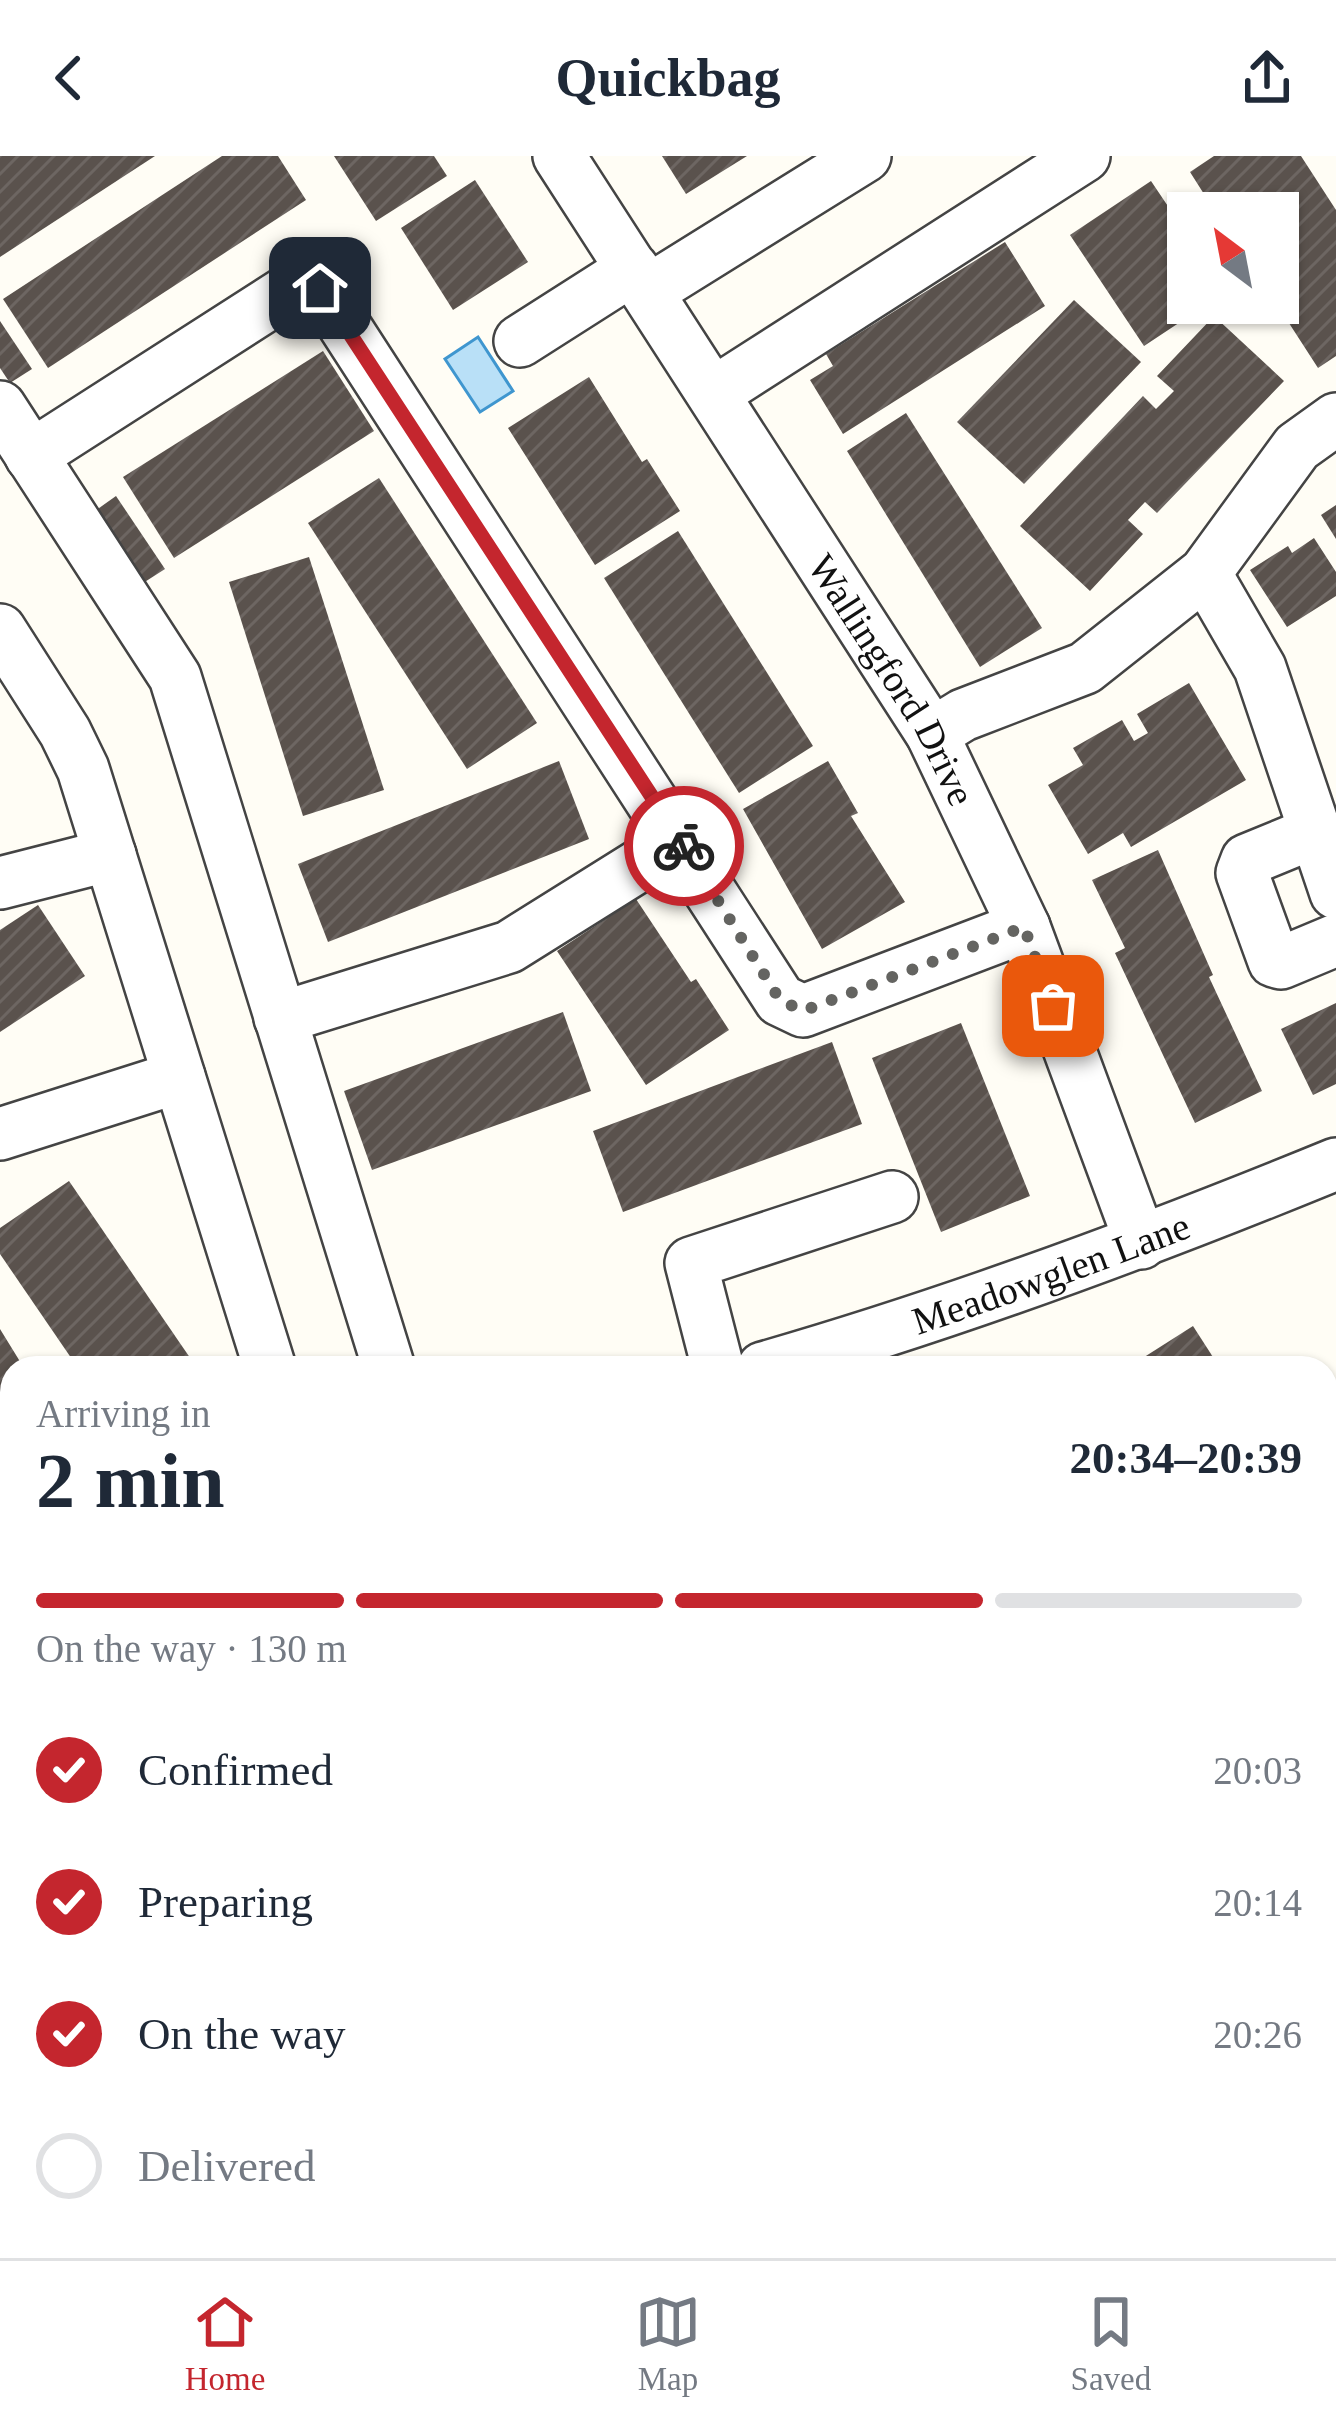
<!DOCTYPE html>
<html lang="en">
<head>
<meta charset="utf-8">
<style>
  body { margin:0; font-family:Georgia,serif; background:#f2f2f3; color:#1f2937; height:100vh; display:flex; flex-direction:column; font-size:45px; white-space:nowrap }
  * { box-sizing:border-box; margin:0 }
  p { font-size:39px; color:#747a83 }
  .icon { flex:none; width:66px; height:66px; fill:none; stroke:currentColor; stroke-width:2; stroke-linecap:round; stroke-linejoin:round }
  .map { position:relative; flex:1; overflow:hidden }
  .details { position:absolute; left:0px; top:1200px; width:1338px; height:903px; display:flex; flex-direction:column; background:#fff; border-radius:36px 36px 0 0; box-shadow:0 3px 9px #0004 }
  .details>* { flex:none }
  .needle { width:78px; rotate:328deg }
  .buttons { position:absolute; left:1167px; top:36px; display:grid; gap:24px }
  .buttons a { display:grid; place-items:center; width:132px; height:132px; border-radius:0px; background:#fff; box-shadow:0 3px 9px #0004; font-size:60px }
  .pin { position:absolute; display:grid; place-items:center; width:102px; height:102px; color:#fff; margin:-51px; border-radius:24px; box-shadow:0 6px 18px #0006 }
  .courier { position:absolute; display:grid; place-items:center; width:120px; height:120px; margin:-60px; border:9px solid #c4262e; border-radius:50%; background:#fff; color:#222; box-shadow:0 3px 15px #0007 }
  .overview em { font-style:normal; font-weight:800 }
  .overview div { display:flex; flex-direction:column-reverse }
  .overview { display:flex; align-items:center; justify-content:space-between; height:204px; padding:0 36px }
  h1 { font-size:78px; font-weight:800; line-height:90px }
  .bar { display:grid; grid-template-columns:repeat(4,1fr); gap:18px 12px; align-content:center; height:144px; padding:0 36px }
  .bar i { height:15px; border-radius:9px; background:#e0e1e3 }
  .bar .on { background:#c4262e }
  .bar p { grid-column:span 4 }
  ol { padding:0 36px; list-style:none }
  li { display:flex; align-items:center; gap:36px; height:132px }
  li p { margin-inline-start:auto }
  li .icon { padding:12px; border-radius:50%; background:#c4262e; color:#fff; stroke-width:4 }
  li:last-child { color:#747a83 }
  li i { width:66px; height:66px; border:6px solid #e0e1e3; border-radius:50% }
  header { display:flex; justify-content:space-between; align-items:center; height:156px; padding:0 36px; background:#fff; font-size:54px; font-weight:800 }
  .dock { display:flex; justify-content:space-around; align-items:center; height:168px; border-top:3px solid #e0e1e3; background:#fff; font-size:33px; color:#747a83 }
  .dock a { display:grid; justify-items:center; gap:6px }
  .dock .on { color:#c4262e }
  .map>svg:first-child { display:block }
  .water { fill:#b9e0f7; stroke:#3f96cf; stroke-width:3 }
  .building { fill:url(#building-hatch) }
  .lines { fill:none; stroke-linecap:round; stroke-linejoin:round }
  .minor-casing { stroke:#444; stroke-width:56 }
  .minor { stroke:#fff; stroke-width:51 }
  .done { stroke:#646461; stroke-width:12; stroke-dasharray:0 21.6 }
  .route { stroke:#c4262e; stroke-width:15 }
  .labels { text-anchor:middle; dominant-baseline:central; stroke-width:12; stroke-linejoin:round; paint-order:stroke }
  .street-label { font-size:39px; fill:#111; stroke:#fff }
</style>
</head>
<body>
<header><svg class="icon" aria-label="back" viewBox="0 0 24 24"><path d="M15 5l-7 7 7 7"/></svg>Quickbag<svg class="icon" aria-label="share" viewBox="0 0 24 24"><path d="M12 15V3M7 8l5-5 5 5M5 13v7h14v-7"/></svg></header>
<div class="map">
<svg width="1336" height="2102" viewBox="0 0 1336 2102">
  <defs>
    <pattern id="building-hatch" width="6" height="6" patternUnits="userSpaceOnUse" patternTransform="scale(3)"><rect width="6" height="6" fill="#5a524d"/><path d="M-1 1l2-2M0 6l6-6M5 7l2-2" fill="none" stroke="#6d6662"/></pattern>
  </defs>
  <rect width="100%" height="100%" fill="#fffdf5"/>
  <path class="water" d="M478 181 513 235 480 256 445 203Z"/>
  <g class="building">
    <path d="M0 0H155L0 101Z"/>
    <path d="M222 0H278L306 44 48 212 3 143Z"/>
    <path d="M334 0H434L447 20 376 65Z"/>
    <path d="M662 0H747L686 38Z"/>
    <path d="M1214 0H1301L1336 54V200L1318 212 1276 147 1278 57H1216L1190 16Z"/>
    <path d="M475 24 528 106 453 154 401 72Z"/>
    <path d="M1151 25 1188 80V147H1209L1144 190 1070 79Z"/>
    <path d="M1005 86 1045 150 843 278 810 224 833 210 826 198Z"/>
    <path d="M1074 144 1141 206 1024 328 957 266Z"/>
    <path d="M1214 160 1284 225 1157 357 1145 346 1128 364 1143 378 1090 435 1020 370 1143 240 1156 253 1174 235 1157 220Z"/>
    <path d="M0 165 32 213 10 227 0 212Z"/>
    <path d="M323 195 374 275 174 402 123 321Z"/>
    <path d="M589 221 642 306 647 303 680 355 595 409 508 272Z"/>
    <path d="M906 257 1042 472 980 511 847 295Z"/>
    <path d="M379 322 537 567 467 613 308 367Z"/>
    <path d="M116 340 165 413 140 429 92 357Z"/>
    <path d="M1336 349V383L1321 359Z"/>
    <path d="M678 375 813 590 739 637 604 422Z"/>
    <path d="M1314 382 1336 416V440L1287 471 1250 414 1288 390 1292 397Z"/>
    <path d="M309 401 384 634 303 660 229 426Z"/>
    <path d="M1189 527 1246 624 1131 691 1123 677 1088 698 1048 629 1083 609 1073 592 1122 564 1134 585 1148 577 1137 558Z"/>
    <path d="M559 605 589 683 328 786 298 708Z"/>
    <path d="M828 605 858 657 851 660 905 746 822 793 743 653Z"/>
    <path d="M1158 694 1213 819 1209 821 1262 935 1195 967 1115 797 1125 792 1092 724Z"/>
    <path d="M636 743 691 826 696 823 729 874 646 929 557 795Z"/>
    <path d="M38 749 85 820 0 876V774Z"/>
    <path d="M1336 847V928L1313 939 1281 873Z"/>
    <path d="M563 856 591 935 372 1014 344 935Z"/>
    <path d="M961 867 1030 1040 941 1076 872 902Z"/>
    <path d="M832 886 862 968 623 1056 593 975Z"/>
    <path d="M69 1025 197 1212H78L0 1098V1072Z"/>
    <path d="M1193 1170 1220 1212H1127Z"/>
    <path d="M0 1173 24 1212H12V1283L0 1290Z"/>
    <path d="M1326 1287 1336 1303V1469L1326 1453Z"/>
    <path d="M1326 1503 1336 1518V1581L1326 1587Z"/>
    <path d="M1336 1619V1773L1326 1757V1626Z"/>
    <path d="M0 1638 12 1682V1743L0 1746Z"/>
    <path d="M1326 1843 1336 1859V1893L1326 1899Z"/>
    <path d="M12 1893V1937L0 1917V1901Z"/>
    <path d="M458 2091H571L555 2102H465Z"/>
    <path d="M624 2091H674L658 2102H608Z"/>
    <path d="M1082 2091H1170L1177 2102H1065Z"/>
    <path d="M1206 2091H1315L1323 2102H1213Z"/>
  </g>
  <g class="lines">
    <defs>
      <g id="minor">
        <path id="s1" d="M559 0 932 578 1024 771 1141 1087"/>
        <path d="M648 135 865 0"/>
        <path d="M520 185 633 113"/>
        <path d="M714 237 1084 0"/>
        <path d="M0 251 175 521 389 1212"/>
        <path d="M31 300 293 132H320L780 844 803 855 1024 771"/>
        <path d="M1205 417 1260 512 1336 737"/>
        <path d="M0 474 65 576 83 613 270 1212"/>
        <path d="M932 578 963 559 1085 512 1205 417 1297 291 1336 263"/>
        <path d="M1315 676 1247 704 1242 717 1274 805 1281 807 1336 784"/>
        <path d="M0 727 110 699"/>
        <path d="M280 862 509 791 680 684"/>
        <path d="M0 978 179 921"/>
        <path d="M718 1212 691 1107 892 1041"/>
        <path id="s2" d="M763 1212C958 1156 1148 1085 1336 1008"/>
        <path d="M0 1394 12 1392"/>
      </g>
    </defs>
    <use href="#minor" class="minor-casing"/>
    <use href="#minor" class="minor"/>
  </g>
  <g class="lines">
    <path class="done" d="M684 690 780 844 803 855 1024 771 1053 850"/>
    <path class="route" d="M320 132 684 690"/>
  </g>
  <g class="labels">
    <g class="street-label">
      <text stroke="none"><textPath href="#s1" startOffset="621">Wallingford Drive</textPath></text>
      <text stroke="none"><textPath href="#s2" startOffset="303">Meadowglen Lane</textPath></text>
    </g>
  </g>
</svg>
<div class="buttons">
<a><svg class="needle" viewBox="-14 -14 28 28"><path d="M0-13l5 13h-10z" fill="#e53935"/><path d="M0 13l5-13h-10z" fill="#747a83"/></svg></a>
</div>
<div class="pin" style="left:1053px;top:850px;background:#ea580c"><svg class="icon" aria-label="bag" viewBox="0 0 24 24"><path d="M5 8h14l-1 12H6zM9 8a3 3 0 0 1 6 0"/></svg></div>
<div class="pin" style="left:320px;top:132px;background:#1f2937"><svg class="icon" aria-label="home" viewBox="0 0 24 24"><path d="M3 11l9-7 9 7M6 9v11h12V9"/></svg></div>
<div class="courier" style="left:684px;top:690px"><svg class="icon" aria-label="bike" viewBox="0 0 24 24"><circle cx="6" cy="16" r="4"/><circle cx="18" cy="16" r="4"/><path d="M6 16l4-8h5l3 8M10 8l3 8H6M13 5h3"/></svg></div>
<section class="details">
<div class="overview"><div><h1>2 min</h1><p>Arriving in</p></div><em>20:34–20:39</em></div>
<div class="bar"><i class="on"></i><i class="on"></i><i class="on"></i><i></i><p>On the way · 130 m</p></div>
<ol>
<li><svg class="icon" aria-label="check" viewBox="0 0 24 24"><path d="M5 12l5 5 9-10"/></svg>Confirmed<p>20:03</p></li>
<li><svg class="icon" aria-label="check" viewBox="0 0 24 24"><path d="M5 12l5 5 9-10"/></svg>Preparing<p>20:14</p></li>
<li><svg class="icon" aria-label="check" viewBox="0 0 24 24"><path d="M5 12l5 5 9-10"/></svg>On the way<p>20:26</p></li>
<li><i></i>Delivered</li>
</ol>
</section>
</div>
<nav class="dock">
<a class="on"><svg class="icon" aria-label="home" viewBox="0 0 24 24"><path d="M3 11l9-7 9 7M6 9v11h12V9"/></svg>Home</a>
<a><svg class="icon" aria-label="map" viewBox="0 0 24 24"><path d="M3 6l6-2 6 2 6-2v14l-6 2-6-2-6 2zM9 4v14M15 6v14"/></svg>Map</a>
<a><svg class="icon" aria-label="saved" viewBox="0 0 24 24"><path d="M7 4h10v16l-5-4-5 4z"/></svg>Saved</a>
</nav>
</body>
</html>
